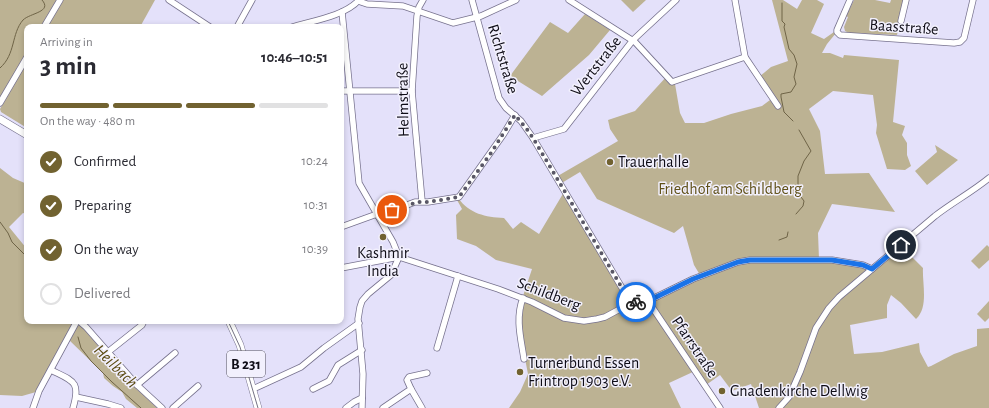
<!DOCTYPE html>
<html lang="en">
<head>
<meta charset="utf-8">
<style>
  body { margin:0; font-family:"Alegreya Sans",sans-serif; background:#f2f2f3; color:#2b2b33; height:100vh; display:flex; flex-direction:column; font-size:15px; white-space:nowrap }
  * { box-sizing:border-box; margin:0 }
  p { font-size:13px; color:#7c7c81 }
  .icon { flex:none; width:22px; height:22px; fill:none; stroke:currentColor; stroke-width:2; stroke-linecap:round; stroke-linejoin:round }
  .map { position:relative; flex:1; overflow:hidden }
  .panel { position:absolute; left:24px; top:24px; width:320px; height:300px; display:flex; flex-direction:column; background:#fff; border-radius:8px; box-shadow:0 2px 6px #0003 }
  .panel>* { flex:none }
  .pin { position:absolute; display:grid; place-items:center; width:34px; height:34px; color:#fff; margin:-17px; border:2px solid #fff; border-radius:50%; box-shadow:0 1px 4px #0007 }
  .courier { position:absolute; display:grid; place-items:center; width:40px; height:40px; margin:-20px; border:3px solid #1a73e8; border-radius:50%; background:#fff; color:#222; box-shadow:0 1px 5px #0007 }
  .head em { font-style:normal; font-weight:700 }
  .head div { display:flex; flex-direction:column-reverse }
  .head { display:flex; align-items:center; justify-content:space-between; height:68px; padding:0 16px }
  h1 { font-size:26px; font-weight:700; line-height:30px }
  .bar { display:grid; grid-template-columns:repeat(4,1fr); gap:6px 4px; align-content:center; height:48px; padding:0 16px }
  .bar i { height:5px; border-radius:3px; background:#e1e1e2 }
  .bar .selected { background:#716230 }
  .bar p { grid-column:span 4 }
  ol { padding:0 16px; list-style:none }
  li { display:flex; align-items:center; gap:12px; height:44px }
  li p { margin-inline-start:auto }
  li .icon { padding:4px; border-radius:50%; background:#716230; color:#fff; stroke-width:4 }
  li:last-child { color:#7c7c81 }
  li i { width:22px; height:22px; border:2px solid #e1e1e2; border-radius:50% }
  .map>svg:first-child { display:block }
  .green { fill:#bcb293 }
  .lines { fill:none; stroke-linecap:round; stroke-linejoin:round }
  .stream { stroke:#6f6447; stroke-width:1 }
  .minor-casing { stroke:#77728e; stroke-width:7 }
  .major-casing { stroke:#77728e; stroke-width:8 }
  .minor { stroke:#fff; stroke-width:5.5 }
  .major { stroke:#fff; stroke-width:7 }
  .tram { stroke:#747283; stroke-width:1 }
  .done { stroke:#595766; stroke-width:4; stroke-dasharray:0 7.2 }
  .route { stroke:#1a73e8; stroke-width:5 }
  .poi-dot { fill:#716230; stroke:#f2f0fd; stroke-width:1.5 }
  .labels { text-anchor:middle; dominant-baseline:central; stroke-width:3; stroke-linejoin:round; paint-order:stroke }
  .shield { fill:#f2f0fd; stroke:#52505b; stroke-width:1 }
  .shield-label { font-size:15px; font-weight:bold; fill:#0e0c16 }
  .street-label { font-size:16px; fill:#0e0c16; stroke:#f2f0fd }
  .poi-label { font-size:16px; fill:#0e0c16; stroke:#f2f0fd; text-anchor:start }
  .park-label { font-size:16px; fill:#605119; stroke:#f2f0fd }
  .water-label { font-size:17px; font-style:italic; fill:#5b4b12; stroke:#f2f0fd }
</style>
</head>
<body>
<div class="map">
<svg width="989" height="408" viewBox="0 0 989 408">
  <rect width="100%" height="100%" fill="#e4e1fa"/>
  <g class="green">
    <path d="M0 0H57L41 27H27V52L0 99Z"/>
    <path d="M61 0H155L140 27H46Z"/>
    <path d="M621 0H646L633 12Z"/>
    <path d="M772 0H783L797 9 802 0H817L824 4 811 33 824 39 834 32 836 33 827 44 822 53H830L843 58 844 55 899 60 893 122 905 126 902 135 907 143V155L911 166 905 170 887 169 876 133 877 125 873 95 833 91 809 109 820 131 825 174 869 173 895 212 832 204 818 233 819 259 810 260 832 261 866 266 871 269C851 287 827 304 814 329 809 341 806 354 802 367 809 353 811 336 820 322 840 291 873 269 901 246L923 268C922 283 929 307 916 319L901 303 891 295 887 305V318L850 325 854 354 882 352 919 343 920 352 928 367 931 366 954 354 977 346V329L989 328V408H780L789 398 796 380 789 397 778 408H759L751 384 732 391 720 375 706 385 650 300 700 275 694 265 683 226 674 233 597 199 580 172 560 184 556 177 618 141 610 129 608 120 635 111 667 76 675 84 680 113 685 123H704L731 114 762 106 770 100 774 104 777 103 759 77 771 67 788 61Z"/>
    <path d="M854 0H875L890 3 891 0H904L897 35 849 33 845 31 844 27 848 17 846 16Z"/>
    <path d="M585 14 610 30 589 55 542 96 510 76 550 22 568 33Z"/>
    <path d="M27 61V128L1 112 0 109Z"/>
    <path d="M935 145 958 160 927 185 915 171 937 152Z"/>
    <path d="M0 168 13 178 27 184V214L23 213 9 227 27 249V321H74L36 392 22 396 0 395Z"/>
    <path d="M564 192 631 305 648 300 695 371 669 383 681 408H509L520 392 528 374 518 323 520 305 532 269 496 260 476 246 457 239 456 215 462 209 457 200 458 198C470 214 485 217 504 218L513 229 521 222 539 234Z"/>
    <path d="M987 245 989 247V260L979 269 971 261Z"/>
    <path d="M989 301V318L985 322 977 314Z"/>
    <path d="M77 321 108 354 115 365 128 380 157 408H137L126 399 122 392 113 386 104 378 103 373 68 339Z"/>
  </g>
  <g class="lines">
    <g class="stream">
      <path d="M782 3V21L785 24 784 27 789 49 794 55 797 64 794 77 796 84 791 92 781 94V97L784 112 793 121"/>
      <path d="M0 68C16 54 11 34 23 20 30 13 53 12 42 0"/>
      <path d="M796 214 803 206 804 201 798 193V176L804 161 811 151 799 130"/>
      <path d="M0 222 8 233 12 242 27 257"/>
      <path d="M779 240 787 237 788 232"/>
      <path d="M78 337 81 348 91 361 112 382 141 408"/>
    </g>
    <defs>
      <g id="minor">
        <path d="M169 0 210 27"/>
        <path d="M472 0 499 98 506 108 521 121 533 138 631 303"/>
        <path d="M569 0 635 42 672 82 745 57"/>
        <path d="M735 0 745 57 778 106"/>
        <path d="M850 0 837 30V32L840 35 954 43 960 42 964 38 973 0"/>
        <path d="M358 1 367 4 403 6 453 23 481 16 516 0"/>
        <path d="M342 12 359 183 393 242 399 257 391 275 368 294 362 301 360 307 358 319 363 374 362 408"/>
        <path d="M901 21 906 0"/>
        <path d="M44 27 60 0"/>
        <path d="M237 27 252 0"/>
        <path d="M292 27C312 21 345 16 359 0"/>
        <path d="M341 91H412"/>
        <path d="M0 103 27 57"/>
        <path d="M533 138 564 129 633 40 676 0"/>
        <path d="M422 201 412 91 417 16 419 7 423 0"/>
        <path d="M378 216 415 202H428L459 197 503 135 515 115"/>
        <path d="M341 227 377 214"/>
        <path d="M341 268 399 257 498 289 532 302 564 318 584 321 597 319 605 317 631 303 648 301 693 279 738 262 750 260H832L863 265 872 269"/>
        <path d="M523 298C515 318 521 339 524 359"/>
        <path d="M648 301 720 408"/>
        <path d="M79 321 86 327 137 385 162 408"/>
        <path d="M437 348 458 276"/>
        <path d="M108 352 142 325 144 321"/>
        <path d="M51 370C73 381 81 381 73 408"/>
        <path d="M137 385 175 353"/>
        <path d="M253 389 301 367 324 348 359 323"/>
        <path d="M313 389 329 381 338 365 362 350"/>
        <path d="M411 389 422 408"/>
        <path d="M76 397 108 404 121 408"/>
        <path d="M33 408 39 391 77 321"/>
        <path d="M173 408 198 386"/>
        <path d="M346 408 354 402 362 398"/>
        <path d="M383 408 411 389 407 380 409 377 427 373"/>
        <path d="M779 408 789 397 800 372 816 328 829 308 839 297 935 216C953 202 972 192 989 178"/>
      </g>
      <g id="major">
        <path d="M0 119 27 135"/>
        <path d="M229 321 240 345 258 408"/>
      </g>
    </defs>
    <use href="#minor" class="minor-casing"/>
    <use href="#major" class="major-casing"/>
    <use href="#minor" class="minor"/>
    <use href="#major" class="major"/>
    <path class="tram" d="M228 321 240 347 258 408"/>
  </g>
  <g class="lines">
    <path class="done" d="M392 210 418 202H428L459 197 491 153 515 115 526 128 533 138 631 303 636 302"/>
    <path class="route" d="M636 302 648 301 693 279 738 262 750 260H832L863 265 872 269 901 245"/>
  </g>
  <g class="poi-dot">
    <circle cx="610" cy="162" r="4"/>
    <circle cx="383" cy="237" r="4"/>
    <circle cx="520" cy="372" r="4"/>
    <circle cx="722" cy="391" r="4"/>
  </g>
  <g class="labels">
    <rect class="shield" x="227" y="351" width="38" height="26" rx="3"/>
    <g class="shield-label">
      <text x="246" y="364">B 231</text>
    </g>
    <g class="street-label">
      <text transform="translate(904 27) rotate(4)">Baasstraße</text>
      <text transform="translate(503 59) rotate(73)">Richtstraße</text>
      <text transform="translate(596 66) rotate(-52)">Wertstraße</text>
      <text transform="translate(403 100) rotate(-91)">Helmstraße</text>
      <text transform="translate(549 294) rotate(21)">Schildberg</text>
      <text transform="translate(695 347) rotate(56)">Pfarrstraße</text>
    </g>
    <g class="poi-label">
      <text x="618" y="162">Trauerhalle</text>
      <text x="383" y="253" text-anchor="middle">Kashmir<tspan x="383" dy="18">India</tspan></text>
      <text x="528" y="363">Turnerbund Essen<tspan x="528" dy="18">Frintrop 1903 e.V.</tspan></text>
      <text x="730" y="391">Gnadenkirche Dellwig</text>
    </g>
    <g class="park-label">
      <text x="730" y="189">Friedhof am Schildberg</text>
    </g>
    <g class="water-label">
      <text transform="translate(116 366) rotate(45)">Heilbach</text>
    </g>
  </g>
</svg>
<div class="pin" style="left:392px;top:210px;background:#ea580c"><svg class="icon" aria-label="bag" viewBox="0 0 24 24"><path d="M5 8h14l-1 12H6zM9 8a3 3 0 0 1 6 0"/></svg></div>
<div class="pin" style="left:901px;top:245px;background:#1f2937"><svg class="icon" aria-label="home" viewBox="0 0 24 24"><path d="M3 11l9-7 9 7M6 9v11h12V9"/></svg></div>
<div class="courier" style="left:636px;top:302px"><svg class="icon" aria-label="bike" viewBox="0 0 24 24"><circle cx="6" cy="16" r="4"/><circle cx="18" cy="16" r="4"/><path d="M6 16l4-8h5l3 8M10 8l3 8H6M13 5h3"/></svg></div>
<section class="panel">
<div class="head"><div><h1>3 min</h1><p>Arriving in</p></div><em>10:46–10:51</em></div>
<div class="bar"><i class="selected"></i><i class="selected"></i><i class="selected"></i><i></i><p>On the way · 480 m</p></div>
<ol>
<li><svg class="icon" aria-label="check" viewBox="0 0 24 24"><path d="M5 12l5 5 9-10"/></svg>Confirmed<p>10:24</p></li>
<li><svg class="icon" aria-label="check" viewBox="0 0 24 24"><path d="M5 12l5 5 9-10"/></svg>Preparing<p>10:31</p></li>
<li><svg class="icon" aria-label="check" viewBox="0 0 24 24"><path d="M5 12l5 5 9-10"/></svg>On the way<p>10:39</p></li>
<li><i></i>Delivered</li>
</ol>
</section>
</div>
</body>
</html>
